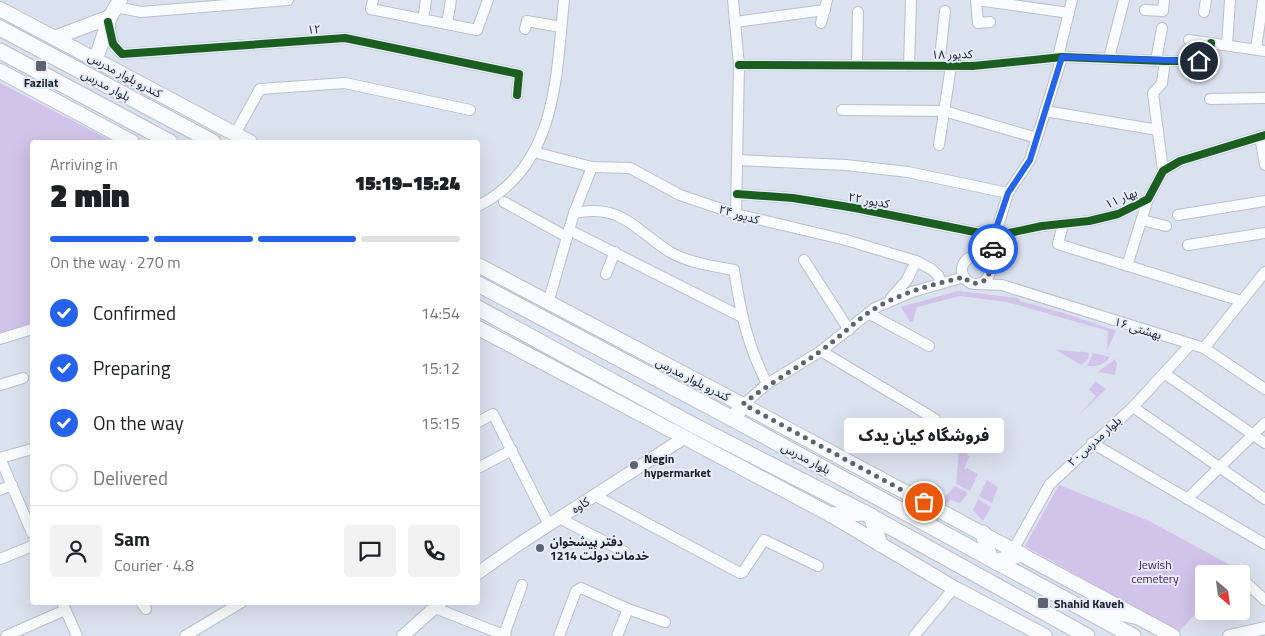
<!DOCTYPE html>
<html lang="en">
<head>
<meta charset="utf-8">
<style>
  body { margin:0; font-family:"Titillium Web","Noto Sans Arabic",sans-serif; background:#f2f2f2; color:#202124; height:100vh; display:flex; flex-direction:column; font-size:19px; white-space:nowrap }
  * { box-sizing:border-box; margin:0 }
  p { font-size:16px; color:#757577 }
  .icon { flex:none; width:28px; height:28px; fill:none; stroke:currentColor; stroke-width:2; stroke-linecap:round; stroke-linejoin:round }
  .map { position:relative; flex:1; overflow:hidden }
  .drawer { position:absolute; left:30px; top:140px; width:450px; height:465px; display:flex; flex-direction:column; background:#fff; border-radius:5px; box-shadow:0 5px 20px #0002 }
  .drawer>* { flex:none }
  .needle { width:32px; rotate:151deg }
  .buttons { position:absolute; left:1195px; top:565px; display:grid; gap:10px }
  .buttons a { display:grid; place-items:center; width:55px; height:55px; border-radius:5px; background:#fff; box-shadow:0 5px 20px #0002; font-size:25px }
  .pin { position:absolute; display:grid; place-items:center; width:42px; height:42px; color:#fff; margin:-21px; border:2px solid #fff; border-radius:50%; box-shadow:0 1px 5px #0007 }
  .courier { position:absolute; display:grid; place-items:center; width:50px; height:50px; margin:-25px; border:4px solid #2563eb; border-radius:50%; background:#fff; color:#222; box-shadow:0 1px 6px #0007 }
  .bubble { position:absolute; height:35px; border-radius:5px; background:#fff; box-shadow:0 5px 20px #0002; font-size:16px; font-weight:800; line-height:35px; text-align:center }
  .headline em { font-style:normal; font-weight:800 }
  .headline div { display:flex; flex-direction:column-reverse }
  .headline { display:flex; align-items:center; justify-content:space-between; height:85px; padding:0 20px }
  h1 { font-size:32px; font-weight:800; line-height:38px }
  .bar { display:grid; grid-template-columns:repeat(4,1fr); gap:8px 5px; align-content:center; height:60px; padding:0 20px }
  .bar i { height:6px; border-radius:4px; background:#e0e0e0 }
  .bar .selected { background:#2563eb }
  .bar p { grid-column:span 4 }
  .line { display:flex; align-items:center; gap:12px; padding:0 20px; border-top:1px solid #e0e0e0 }
  .line div { flex:1 }
  .round { display:grid; place-items:center; flex:none; width:52px; height:52px; border-radius:5px; background:#f2f2f2 }
  ol { padding:0 20px; list-style:none }
  li { display:flex; align-items:center; gap:15px; height:55px }
  li p { margin-inline-start:auto }
  li .icon { padding:5px; border-radius:50%; background:#2563eb; color:#fff; stroke-width:4 }
  li:last-child { color:#757577 }
  li i { width:28px; height:28px; border:2px solid #e0e0e0; border-radius:50% }
  .map>svg:first-child { display:block }
  .green { fill:#d1c3e9 }
  .lines { fill:none; stroke-linecap:round; stroke-linejoin:round }
  .minor-casing { stroke:#babfca; stroke-width:12 }
  .tertiary-casing { stroke:#babfca; stroke-width:14 }
  .secondary-casing { stroke:#babfca; stroke-width:16 }
  .primary-casing { stroke:#babfca; stroke-width:17 }
  .minor { stroke:#fafbfd; stroke-width:10 }
  .tertiary { stroke:#fafbfd; stroke-width:12 }
  .secondary { stroke:#fafbfd; stroke-width:14 }
  .primary { stroke:#fafbfd; stroke-width:15 }
  .cycleway-casing { stroke:#e5edfb; stroke-width:11 }
  .cycleway { stroke:#1b5e20; stroke-width:8 }
  .done { stroke:#5e636e; stroke-width:5; stroke-dasharray:0 9 }
  .route { stroke:#2563eb; stroke-width:6 }
  .poi-dot { fill:#5e636e; stroke:#e5edfb; stroke-width:2 }
  .labels { text-anchor:middle; dominant-baseline:central; stroke-width:4; stroke-linejoin:round; paint-order:stroke }
  .street-label { font-size:12px; fill:#1b1f28; stroke:#e5edfb }
  .poi-label { font-size:12px; font-weight:bold; fill:#1b1f28; stroke:#e5edfb; text-anchor:start }
  .park-label { font-size:12px; fill:#4c0c6f; stroke:#e5edfb }
</style>
</head>
<body>
<div class="map">
<svg width="1265" height="636" viewBox="0 0 1265 636">
  <rect width="100%" height="100%" fill="#dbe2ef"/>
  <g class="green">
    <path d="M0 83 114 142H32V325L0 336Z"/>
    <path d="M958 291 1018 298 1020 301 1070 315 1116 331 1107 350 1108 331 1007 302 960 296 917 307 913 321 910 322 901 307Z"/>
    <path d="M1056 350 1085 352 1089 353 1088 359 1081 365Z"/>
    <path d="M1093 353 1110 357C1104 365 1096 367 1087 366Z"/>
    <path d="M1115 359 1117 364 1115 375 1098 372Z"/>
    <path d="M1095 381 1106 389 1078 416 1096 396 1089 390Z"/>
    <path d="M962 449 969 456 964 470 967 468 978 474 970 491 956 484 959 450Z"/>
    <path d="M987 480 998 487 992 503 979 496Z"/>
    <path d="M1059 485 1149 521 1236 568 1231 574H1204V604L1179 632 1025 546Z"/>
    <path d="M955 486 968 493 960 503 951 500 944 505 942 500Z"/>
    <path d="M978 499 991 507 983 521 973 510Z"/>
  </g>
  <g class="lines">
    <defs>
      <g id="minor">
        <path d="M373 0 371 9 477 30 488 0"/>
        <path d="M733 0 739 65 736 214"/>
        <path d="M976 0 978 23 990 22"/>
        <path d="M977 0 1069 13"/>
        <path d="M116 7 141 12 288 0"/>
        <path d="M1145 10 1163 11 1164 0"/>
        <path d="M1204 12 1206 0"/>
        <path d="M423 20 426 0"/>
        <path d="M735 22 825 10"/>
        <path d="M821 23 827 0"/>
        <path d="M109 24 113 44 122 54 345 38 519 74 517 95"/>
        <path d="M447 24 451 0"/>
        <path d="M525 29 527 21 561 27"/>
        <path d="M1189 40 1265 51"/>
        <path d="M1227 45 1230 0"/>
        <path d="M1256 49 1263 0"/>
        <path d="M1058 57 1072 0"/>
        <path d="M1109 58 1124 0"/>
        <path d="M1156 61 1162 28"/>
        <path d="M739 65 973 66 1062 57 1165 61H1209L1211 43"/>
        <path d="M857 65 858 12"/>
        <path d="M909 66 911 0"/>
        <path d="M939 66 945 11"/>
        <path d="M1210 99 1265 98"/>
        <path d="M842 110 944 111 1037 138"/>
        <path d="M1045 111 1158 130"/>
        <path d="M235 134 260 89 345 83 470 110"/>
        <path d="M1260 136 1265 165"/>
        <path d="M939 145 951 66"/>
        <path d="M534 152 592 167 630 168 680 195 736 214 846 240 916 261 931 269 938 275 941 283"/>
        <path d="M737 160 846 165 908 172 1008 193"/>
        <path d="M1163 171 1153 93 1162 83 1165 61"/>
        <path d="M737 194 793 198 855 208 995 236 1042 226 1089 221 1118 214 1148 199 1163 171 1180 161 1265 135"/>
        <path d="M504 202 567 237"/>
        <path d="M478 206C557 166 556 78 564 0"/>
        <path d="M574 213C622 203 635 230 670 252 689 263 713 266 734 270 741 314 747 344 767 384"/>
        <path d="M1178 215 1265 201"/>
        <path d="M1142 220 1166 226"/>
        <path d="M1063 224 1058 244 1241 301"/>
        <path d="M569 230 742 317"/>
        <path d="M1188 245 1265 233"/>
        <path d="M976 255 995 236 1008 193 1030 160 1062 57"/>
        <circle cx="976" cy="270" r="14"/>
        <path d="M804 260 849 330"/>
        <path d="M1127 266 1148 199"/>
        <path d="M606 274 615 252"/>
        <path d="M977 284 1002 285 1204 348 1265 389"/>
        <path d="M891 298 907 280 916 261"/>
        <path d="M548 303 574 213 592 167"/>
        <path d="M868 313 929 346"/>
        <path d="M0 339 32 329"/>
        <path d="M1204 348 1265 272"/>
        <path d="M821 351 935 419"/>
        <path d="M1164 373 1265 443"/>
        <path d="M0 385 23 378"/>
        <path d="M743 405 767 384 821 351 875 308 912 292 964 277"/>
        <path d="M1133 407 1265 499"/>
        <path d="M478 422 493 414 549 525"/>
        <path d="M1092 443 1265 544"/>
        <path d="M32 449 0 458 32 533"/>
        <path d="M478 468 512 450"/>
        <path d="M0 490 12 485"/>
        <path d="M594 495 740 573 743 572 764 540 818 566"/>
        <path d="M1187 499 1265 423"/>
        <path d="M559 518 625 552"/>
        <path d="M1013 550 1050 484 1133 407 1191 344"/>
        <path d="M0 559 32 546"/>
        <path d="M1241 578 1265 600"/>
        <path d="M62 602 77 636"/>
        <path d="M141 602 146 609"/>
        <path d="M435 608 506 636"/>
        <path d="M504 635 522 585"/>
        <path d="M6 636 65 610"/>
        <path d="M185 636 242 602"/>
        <path d="M559 636 576 591 581 588 628 609 665 622"/>
        <path d="M617 636 628 609"/>
        <path d="M914 636 954 588"/>
      </g>
      <g id="tertiary">
        <path d="M478 573 519 544 684 438"/>
        <path d="M403 636 441 602"/>
        <path d="M1229 636 1265 628"/>
      </g>
      <g id="secondary">
        <path d="M0 9 250 142"/>
        <path d="M54 38 110 17"/>
        <path d="M96 59 110 17 120 0"/>
        <path d="M0 71 132 142"/>
        <path d="M478 265 743 405 1173 636"/>
        <path d="M478 328 831 515 954 588 1045 636"/>
      </g>
      <g id="primary">
        <path d="M0 28 213 142"/>
        <path d="M0 51 170 142"/>
        <path d="M478 284 733 419 1133 636"/>
        <path d="M478 308 693 425 865 513 1087 636"/>
        <path d="M733 419 743 405"/>
        <path d="M902 510 924 502"/>
        <path d="M831 515 865 513"/>
        <path d="M871 516 880 544"/>
        <path d="M983 533 990 558"/>
        <path d="M996 562 1021 554"/>
        <path d="M1089 607 1134 616"/>
      </g>
    </defs>
    <use href="#minor" class="minor-casing"/>
    <use href="#tertiary" class="tertiary-casing"/>
    <use href="#secondary" class="secondary-casing"/>
    <use href="#primary" class="primary-casing"/>
    <use href="#minor" class="minor"/>
    <use href="#tertiary" class="tertiary"/>
    <use href="#secondary" class="secondary"/>
    <use href="#primary" class="primary"/>
    <defs>
      <g id="cycleway">
        <path d="M108 22 113 44 122 54 345 38 519 74 517 95"/>
        <path d="M739 65 973 66 1062 57 1165 61H1209L1211 43"/>
        <path d="M737 194 793 198 855 208 995 236 1042 226 1089 221 1118 214 1148 199 1163 171 1180 161 1265 135"/>
      </g>
    </defs>
    <use href="#cycleway" class="cycleway-casing"/>
    <use href="#cycleway" class="cycleway"/>
  </g>
  <g class="lines">
    <path class="done" d="M924 502 743 404C768 384 796 369 822 350 840 337 855 321 874 309 900 293 934 284 964 277 972 286 982 285 989 276L988 262 993 249"/>
    <path class="route" d="M993 249 992 240 1008 193 1030 160 1062 57 1199 61"/>
  </g>
  <g class="poi-dot">
    <rect x="35" y="60" width="12" height="12" rx="2.5"/>
    <circle cx="634" cy="465" r="5"/>
    <circle cx="540" cy="548" r="5"/>
    <rect x="1037" y="597" width="12" height="12" rx="2.5"/>
  </g>
  <g class="labels">
    <g class="street-label">
      <text transform="translate(314 29) rotate(-4)">۱۲</text>
      <text transform="translate(952 54) rotate(-1)">کدیور ۱۸</text>
      <text transform="translate(125 75) rotate(28)">کندرو بلوار مدرس</text>
      <text transform="translate(106 85) rotate(28)">بلوار مدرس</text>
      <text transform="translate(1121 198) rotate(-23)">بهار ۱۱</text>
      <text transform="translate(869 200) rotate(10)">کدیور ۲۲</text>
      <text transform="translate(739 214) rotate(16)">کدیور ۲۴</text>
      <text transform="translate(1138 328) rotate(17)">۱۶ بهشتی</text>
      <text transform="translate(693 379) rotate(27)">کندرو بلوار مدرس</text>
      <text transform="translate(1094 441) rotate(-42)">بلوار مدرس۲۰</text>
      <text transform="translate(806 458) rotate(28)">بلوار مدرس</text>
      <text transform="translate(580 505) rotate(-33)">کاوه</text>
    </g>
    <g class="poi-label">
      <text x="41" y="82" text-anchor="middle">Fazilat</text>
      <text x="644" y="458">Negin<tspan x="644" dy="14">hypermarket</tspan></text>
      <text x="550" y="541">دفتر پیشخوان<tspan x="550" dy="14">خدمات دولت 1214</tspan></text>
      <text x="1054" y="603">Shahid Kaveh</text>
    </g>
    <g class="park-label">
      <text x="1155" y="564">Jewish<tspan x="1155" dy="14">cemetery</tspan></text>
    </g>
  </g>
</svg>
<div class="buttons">
<a><svg class="needle" viewBox="-14 -14 28 28"><path d="M0-13l5 13h-10z" fill="#e53935"/><path d="M0 13l5-13h-10z" fill="#757577"/></svg></a>
</div>
<div class="pin" style="left:924px;top:502px;background:#ea580c"><svg class="icon" aria-label="bag" viewBox="0 0 24 24"><path d="M5 8h14l-1 12H6zM9 8a3 3 0 0 1 6 0"/></svg></div>
<div class="pin" style="left:1199px;top:61px;background:#1f2937"><svg class="icon" aria-label="home" viewBox="0 0 24 24"><path d="M3 11l9-7 9 7M6 9v11h12V9"/></svg></div>
<div class="courier" style="left:993px;top:249px"><svg class="icon" aria-label="car" viewBox="0 0 24 24"><path d="M5 17H2v-5l4-1 3-4h7l3 4 3 1v5h-3M9 17h6M6 11h13"/><circle cx="7" cy="17" r="2"/><circle cx="17" cy="17" r="2"/></svg></div>
<div class="bubble" style="left:844px;top:418px;width:160px">فروشگاه کیان یدک</div>
<section class="drawer">
<div class="headline"><div><h1>2 min</h1><p>Arriving in</p></div><em>15:19–15:24</em></div>
<div class="bar"><i class="selected"></i><i class="selected"></i><i class="selected"></i><i></i><p>On the way · 270 m</p></div>
<ol>
<li><svg class="icon" aria-label="check" viewBox="0 0 24 24"><path d="M5 12l5 5 9-10"/></svg>Confirmed<p>14:54</p></li>
<li><svg class="icon" aria-label="check" viewBox="0 0 24 24"><path d="M5 12l5 5 9-10"/></svg>Preparing<p>15:12</p></li>
<li><svg class="icon" aria-label="check" viewBox="0 0 24 24"><path d="M5 12l5 5 9-10"/></svg>On the way<p>15:15</p></li>
<li><i></i>Delivered</li>
</ol>
<div class="line" style="height:90px"><a class="round"><svg class="icon" aria-label="person" viewBox="0 0 24 24"><circle cx="12" cy="8" r="4"/><path d="M4 21q1-7 8-7t8 7"/></svg></a><div><b>Sam</b><p>Courier · 4.8</p></div><a class="round"><svg class="icon" aria-label="chat" viewBox="0 0 24 24"><path d="M4 5h16v11H9l-5 4z"/></svg></a><a class="round"><svg class="icon" aria-label="phone" viewBox="0 0 24 24"><path d="M5 4h4l2 5-3 2q2 4 5 5l2-3 5 2v4C11 20 4 13 5 4z"/></svg></a></div>
</section>
</div>
</body>
</html>
